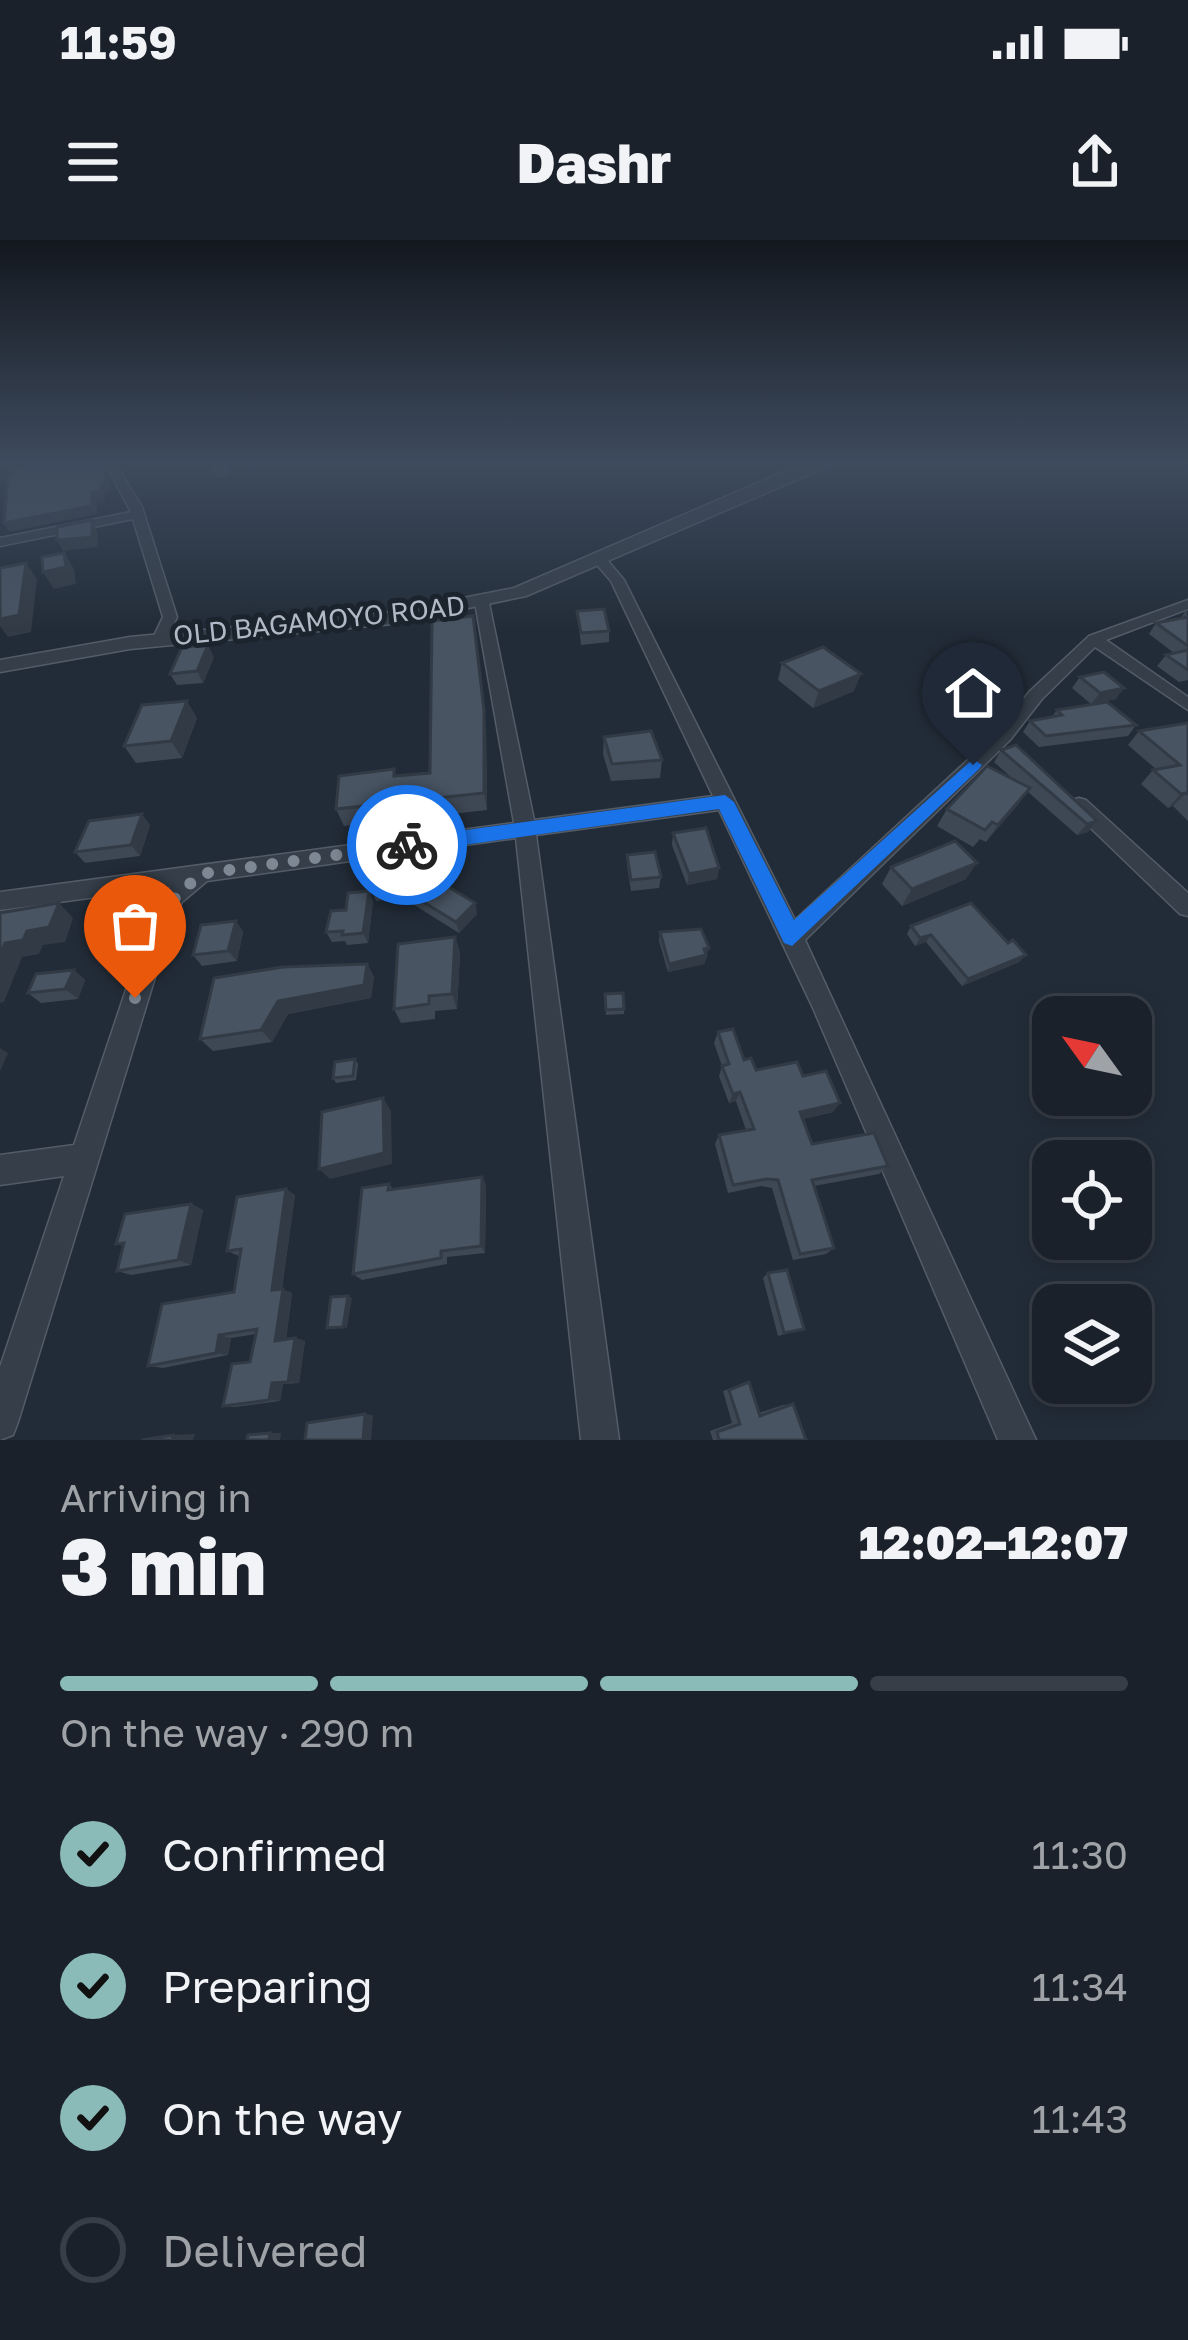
<!DOCTYPE html>
<html lang="en">
<head>
<meta charset="utf-8">
<style>
  body { margin:0; font-family:"Golos Text",sans-serif; background:#232932; color:#f1f3f6; height:100vh; display:flex; flex-direction:column; font-size:45px; white-space:nowrap }
  * { box-sizing:border-box; margin:0 }
  p { font-size:39px; color:#9fa3a8 }
  .icon { flex:none; width:66px; height:66px; fill:none; stroke:currentColor; stroke-width:2; stroke-linecap:round; stroke-linejoin:round }
  .map { position:relative; height:1200px; overflow:hidden }
  .panel { display:flex; flex-direction:column; background:#1a212a; flex:1 }
  .panel>* { flex:none }
  .needle { width:78px; rotate:303deg }
  .tools { position:absolute; left:1032px; top:756px; display:grid; gap:24px }
  .tools a { display:grid; place-items:center; width:120px; height:120px; border-radius:24px; background:#1a212a; box-shadow:0 6px 18px #0003,0 0 0 3px #383e47; font-size:60px }
  .pin { position:absolute; display:grid; place-items:center; width:102px; height:102px; color:#fff; margin:-123px -51px; border-radius:50% 50% 50% 0; rotate:-45deg; box-shadow:0 0 12px #0007 }
  .pin .icon { rotate:45deg }
  .courier { position:absolute; display:grid; place-items:center; width:120px; height:120px; margin:-60px; border:9px solid #1a73e8; border-radius:50%; background:#fff; color:#222; box-shadow:0 3px 15px #0007 }
  .headline em { font-style:normal; font-weight:800 }
  .headline div { display:flex; flex-direction:column-reverse }
  .headline { display:flex; align-items:center; justify-content:space-between; height:204px; padding:0 60px }
  h1 { font-size:78px; font-weight:800; line-height:90px }
  .bar { display:grid; grid-template-columns:repeat(4,1fr); gap:18px 12px; align-content:center; height:144px; padding:0 60px }
  .bar i { height:15px; border-radius:9px; background:#383e47 }
  .bar .current { background:#8bbbb9 }
  .bar p { grid-column:span 4 }
  ol { padding:0 60px; list-style:none }
  li { display:flex; align-items:center; gap:36px; height:132px }
  li p { margin-inline-start:auto }
  li .icon { padding:12px; border-radius:50%; background:#8bbbb9; color:#111; stroke-width:4 }
  li:last-child { color:#9fa3a8 }
  li i { width:66px; height:66px; border:6px solid #383e47; border-radius:50% }
  .status { display:flex; justify-content:space-between; align-items:center; height:84px; padding:0 60px; background:#1a212a; direction:ltr }
  .status svg { height:33px; fill:currentColor }
  header { display:flex; justify-content:space-between; align-items:center; height:156px; padding:0 60px; background:#1a212a; font-size:54px; font-weight:800 }
  .map>svg:first-child { display:block }
  .lines { fill:none; stroke-linecap:round; stroke-linejoin:round }
  .minor-casing { stroke:#535c67; stroke-width:3 }
  .tertiary-casing { stroke:#535c67; stroke-width:3 }
  .minor { fill:#353e49; fill-rule:evenodd }
  .tertiary { fill:#353e49; fill-rule:evenodd }
  .wall { fill:#3e4854 }
  .shaded-wall { fill:#323b45 }
  .building { fill:#485462; stroke:#323b45; stroke-width:3 }
  .route { fill:#1a73e8 }
  .done { stroke:#7e8894; stroke-width:12; stroke-dasharray:0 21.6 }
  .labels { text-anchor:middle; dominant-baseline:central; stroke-width:10; stroke-linejoin:round; paint-order:stroke }
  .far-street-label { font-size:27px; fill:#b0b9c5; stroke:#1b232d }
</style>
</head>
<body>
<div class="status"><b>11:59</b><svg viewBox="0 0 49 12"><path d="M0 12V9h3v3zM5 12V6h3v6zM10 12V3h3v9zM15 12V0h3v12zM26 1h20v11H26zM47 4h2v5h-2z"/></svg></div>
<header><svg class="icon" aria-label="menu" viewBox="0 0 24 24"><path d="M4 6h16M4 12h16M4 18h16"/></svg>Dashr<svg class="icon" aria-label="share" viewBox="0 0 24 24"><path d="M12 15V3M7 8l5-5 5 5M5 13v7h14v-7"/></svg></header>
<div class="map">
<svg width="1188" height="1200" viewBox="0 0 1188 1200">
  <rect width="100%" height="100%" fill="#222c38"/>
  <g class="lines">
    <defs>
      <g id="minor">
        <path d="M105 223H115L142 267 177 377 167 399 162 401 154 396 163 377 133 279 0 306V298L131 272Z"/>
        <path d="M210 223H221L228 234 219 236Z"/>
        <path d="M594 316H604L624 340 795 680 998 492 1030 451 1089 396 1188 360V369L1106 400 1188 457V470L1095 407 1042 459 1010 500 805 700 1036 1200H998L813 768 719 570 536 595 619 1200H581L516 598 207 641 182 662 173 679 18 1182 13 1195 0 1200V1127L64 936 0 945V915L74 905 150 678 170 647 0 670V652L514 583 475 363 482 359 489 363 534 580 713 556 611 341 592 319Z"/>
        <path d="M1079 558 1086 560 1188 653V676L1180 674 1072 570 1069 565 1072 560Z"/>
      </g>
      <path id="tertiary" d="M814 223H836L526 356 392 384 130 409 0 432V420L130 397 392 372 514 348 778 234Z"/>
    </defs>
    <use href="#minor" class="minor-casing"/>
    <use href="#tertiary" class="tertiary-casing"/>
    <use href="#minor" class="minor"/>
    <use href="#tertiary" class="tertiary"/>
  </g>
  <g class="wall">
    <path d="M1187 369 1188 440 1179 442 1157 426 1166 415 1174 413 1149 394 1156 383 1180 379Z"/>
    <path d="M577 371 609 391V402L581 405Z"/>
    <path d="M214 417 203 443 177 445 170 434Z"/>
    <path d="M782 423 854 451 813 468 778 440Z"/>
    <path d="M1080 437 1116 459 1091 464 1072 448Z"/>
    <path d="M1057 470 1136 485 1128 496 1039 507 1023 492 1030 481 1052 477Z"/>
    <path d="M197 478 182 518 136 523 124 506Z"/>
    <path d="M1188 483V581L1173 566 1168 568 1141 544 1153 530H1157L1128 505 1139 491Z"/>
    <path d="M486 487 487 570 344 586 336 569 394 529 396 536 430 533Z"/>
    <path d="M604 497 662 520 660 538 611 541 603 514Z"/>
    <path d="M1001 510 1097 581 1088 592 1077 595 1027 551 986 602 980 599 973 607 937 586 947 569 1014 540 994 522Z"/>
    <path d="M150 585 140 616 85 623 75 612Z"/>
    <path d="M673 593 719 628 717 639 687 645 672 605Z"/>
    <path d="M415 606 419 617 418 629 475 663 477 674 459 693 403 658 376 661 372 650Z"/>
    <path d="M627 615 661 637 659 648 631 651 627 626Z"/>
    <path d="M891 627 966 639 902 666 882 644Z"/>
    <path d="M373 661 368 703 347 705 345 701 332 702 326 692 346 670Z"/>
    <path d="M236 681 243 692 237 721 202 726 193 715Z"/>
    <path d="M911 686 1008 703 1019 722 962 746 926 702 915 706 907 694Z"/>
    <path d="M660 692 707 716 704 724 668 732 659 701Z"/>
    <path d="M455 697 460 713 457 769 435 771V779L401 783 394 769Z"/>
    <path d="M367 724 374 737 371 758 288 774 272 802 213 811 200 799Z"/>
    <path d="M74 730 85 740 78 759 41 763 28 753Z"/>
    <path d="M605 754 624 769V774L606 775Z"/>
    <path d="M718 792 756 830 803 836 833 872 803 879 812 904 888 926 879 934 814 946 834 1008 826 1014 793 1020 772 948 761 946 728 953 715 904 719 895 746 890 736 861 729 863 719 836 722 826 714 803Z"/>
    <path d="M355 819 358 824 356 840 336 843 333 838Z"/>
    <path d="M482 937 486 945 485 1013 447 1017V1024L362 1040 353 1034 389 944 393 949Z"/>
    <path d="M286 949 295 955 282 1049 292 1053 286 1100 295 1098 305 1101 299 1143 283 1144 280 1161 235 1167 223 1166 250 1122 256 1094 231 1098 228 1115 163 1128 148 1126 234 1052 239 1016 227 1011Z"/>
    <path d="M191 964 203 970 191 1025 131 1035 117 1031 123 1006 116 1004Z"/>
    <path d="M768 1033 804 1089 778 1096 763 1038Z"/>
    <path d="M749 1142 759 1173 783 1165 793 1164 806 1200H713L710 1191 732 1183 723 1151Z"/>
  </g>
  <g class="shaded-wall">
    <path d="M101 223H103L111 250 105 251V260L97 261V274L9 292 4 283 92 253Z"/>
    <path d="M247 223H270V225L249 230Z"/>
    <path d="M92 280 97 291 98 307 63 311 57 300Z"/>
    <path d="M64 313 74 329 76 344 54 349 43 332Z"/>
    <path d="M26 323 37 339 31 392 8 397 0 386V364Z"/>
    <path d="M476 393 486 487 487 570 484 553Z"/>
    <path d="M208 405 214 417 203 443 197 431Z"/>
    <path d="M861 434 854 451 813 468 819 451Z"/>
    <path d="M1124 448 1116 459 1091 464 1100 453Z"/>
    <path d="M187 461 197 478 182 518 171 501Z"/>
    <path d="M1030 548 1018 565 986 602 998 585Z"/>
    <path d="M1186 553 1173 566 1168 568 1181 554Z"/>
    <path d="M142 574 150 585 140 616 131 605Z"/>
    <path d="M1097 581 1088 592 1077 595 1087 584Z"/>
    <path d="M415 606 419 617 417 637 414 626Z"/>
    <path d="M977 623 966 639 902 666 912 649Z"/>
    <path d="M719 628 717 639 687 645 689 634Z"/>
    <path d="M369 651 373 661 368 703 363 693Z"/>
    <path d="M59 663 73 678 65 702 43 705 39 714 22 717 4 762 0 763V716L5 703 27 691Z"/>
    <path d="M475 663 477 674 459 693 456 682Z"/>
    <path d="M236 681 243 692 237 721 228 711Z"/>
    <path d="M931 695 926 702 915 706 920 698Z"/>
    <path d="M455 697 460 713 457 769 452 754Z"/>
    <path d="M709 708 704 724 668 732 669 724Z"/>
    <path d="M1026 715 1019 722 962 746 968 739Z"/>
    <path d="M367 724 374 737 371 758 288 774 272 802 261 790 278 761Z"/>
    <path d="M74 730 85 740 78 759 65 749Z"/>
    <path d="M0 808 8 813 0 831Z"/>
    <path d="M740 852 736 861 729 863 733 854Z"/>
    <path d="M383 858 391 871 392 924 330 939 319 929Z"/>
    <path d="M840 863 833 872 794 881 800 872Z"/>
    <path d="M482 937 486 945 485 1013 481 1006Z"/>
    <path d="M286 949 295 955 281 1054 272 1050Z"/>
    <path d="M191 964 203 970 191 1025 178 1020Z"/>
    <path d="M283 1049 292 1053 285 1104 275 1101Z"/>
    <path d="M348 1056 352 1058 347 1088 343 1087Z"/>
    <path d="M219 1095 231 1098 228 1115 216 1113Z"/>
    <path d="M295 1098 305 1101 299 1143 288 1142Z"/>
    <path d="M272 1143 283 1144 280 1161 269 1160Z"/>
    <path d="M365 1174 373 1175 371 1200H363Z"/>
    <path d="M270 1193H281L280 1200H269Z"/>
    <path d="M195 1194 193 1200H172L173 1195Z"/>
  </g>
  <g class="building">
    <path d="M25 223H101L106 242 101 243V251L92 253V266L4 283 8 235 14 234 11 228 26 225Z"/>
    <path d="M92 280V297L57 300V287Z"/>
    <path d="M64 313 66 327 43 332 42 317Z"/>
    <path d="M26 323 19 375 0 379V328Z"/>
    <path d="M604 369 609 391 581 393 577 371Z"/>
    <path d="M473 376 484 470V553L336 569 339 536 394 529V536L430 533 432 381Z"/>
    <path d="M1188 377V406L1156 383Z"/>
    <path d="M208 405 197 431 170 434 182 407Z"/>
    <path d="M823 407 861 434 819 451 782 423Z"/>
    <path d="M1188 410V430L1166 415Z"/>
    <path d="M1104 432 1124 448 1100 453 1080 437Z"/>
    <path d="M187 461 171 501 124 506 142 465Z"/>
    <path d="M1107 462 1136 485 1046 496 1030 481 1062 475 1057 470Z"/>
    <path d="M1188 483V554L1186 553 1181 554 1153 530 1180 525 1139 491Z"/>
    <path d="M651 491 662 520 612 524 604 497Z"/>
    <path d="M1016 505 1097 581 1087 584 1001 510Z"/>
    <path d="M987 526 1030 548 998 585 992 582 985 590 947 569Z"/>
    <path d="M142 574 131 605 75 612 89 581Z"/>
    <path d="M706 588 719 628 689 634 673 593Z"/>
    <path d="M955 601 977 623 912 649 891 627Z"/>
    <path d="M415 606 414 626 475 663 456 682 399 647 372 650 376 610Z"/>
    <path d="M655 612 661 637 631 640 627 615Z"/>
    <path d="M369 651 363 693 342 695 343 691 326 692 331 671 346 670 348 653Z"/>
    <path d="M59 663 49 687 27 691 23 700 5 703 0 716V673Z"/>
    <path d="M971 663 1008 703 1013 700 1026 715 968 739 931 695 920 698 911 686Z"/>
    <path d="M236 681 228 711 193 715 201 685Z"/>
    <path d="M701 689 709 708 704 709 706 715 669 724 660 692Z"/>
    <path d="M455 697 452 754 429 756V764L394 769 398 704Z"/>
    <path d="M367 724 364 745 278 761 261 790 200 799 214 738 283 727Z"/>
    <path d="M74 730 65 749 28 753 36 734Z"/>
    <path d="M623 753 624 769 606 770 605 754Z"/>
    <path d="M733 789 744 820 751 818 756 830 797 822 803 836 826 831 840 863 800 872 812 904 874 893 888 926 812 940 834 1008 800 1014 778 940 767 939 733 945 719 895 754 889 740 852 733 854 722 826 729 824 718 792Z"/>
    <path d="M355 819 353 836 333 838 335 822Z"/>
    <path d="M383 858 384 913 319 929 322 872Z"/>
    <path d="M482 937 481 1006 441 1011V1018L353 1034 362 948 389 944 388 950Z"/>
    <path d="M286 949 272 1050 283 1049 275 1101 295 1098 288 1142 272 1143 269 1160 223 1166 232 1124 250 1122 257 1089 219 1095 216 1113 148 1126 162 1064 234 1052 241 1009 227 1011 237 957Z"/>
    <path d="M191 964 178 1020 117 1031 124 1003 116 1004 125 974Z"/>
    <path d="M787 1030 804 1089 784 1093 768 1033Z"/>
    <path d="M348 1056 343 1087 327 1088 331 1057Z"/>
    <path d="M749 1142 760 1176 793 1164 806 1200H719L717 1192 740 1184 729 1150Z"/>
    <path d="M365 1174 363 1200H305L307 1183Z"/>
    <path d="M270 1193 269 1200H247L248 1195Z"/>
    <path d="M173 1195 172 1200H142Z"/>
  </g>
  <linearGradient id="sky" x2="0" y2="1"><stop stop-color="#13181f"/><stop offset="0.57" stop-color="#3e4b5e"/><stop offset="1" stop-color="#3e4b5e" stop-opacity="0"/></linearGradient>
  <rect width="1188" height="391" fill="url(#sky)"/>
  <path class="route" d="M973 519 982 525 979 529 792 706 784 703 719 569 407 613 397 605 407 598 725 555 734 562 794 680Z"/>
  <g class="lines">
    <path class="done" d="M135 758 169 664 200 634 407 605"/>
  </g>
  <g class="labels">
    <g class="far-street-label">
      <text transform="translate(319 380) rotate(-6)">OLD BAGAMOYO ROAD</text>
    </g>
  </g>
</svg>
<div class="tools">
<a><svg class="needle" viewBox="-14 -14 28 28"><path d="M0-13l5 13h-10z" fill="#e53935"/><path d="M0 13l5-13h-10z" fill="#9fa3a8"/></svg></a>
<a><svg class="icon" aria-label="locate" viewBox="0 0 24 24"><circle cx="12" cy="12" r="6"/><path d="M12 2v4M12 18v4M2 12h4M18 12h4"/></svg></a>
<a><svg class="icon" aria-label="layers" viewBox="0 0 24 24"><path d="M12 4l9 5-9 5-9-5zM3 14l9 5 9-5"/></svg></a>
</div>
<div class="pin" style="left:135px;top:758px;background:#ea580c"><svg class="icon" aria-label="bag" viewBox="0 0 24 24"><path d="M5 8h14l-1 12H6zM9 8a3 3 0 0 1 6 0"/></svg></div>
<div class="pin" style="left:973px;top:525px;background:#1f2937"><svg class="icon" aria-label="home" viewBox="0 0 24 24"><path d="M3 11l9-7 9 7M6 9v11h12V9"/></svg></div>
<div class="courier" style="left:407px;top:605px"><svg class="icon" aria-label="bike" viewBox="0 0 24 24"><circle cx="6" cy="16" r="4"/><circle cx="18" cy="16" r="4"/><path d="M6 16l4-8h5l3 8M10 8l3 8H6M13 5h3"/></svg></div>
</div>
<section class="panel">
<div class="headline"><div><h1>3 min</h1><p>Arriving in</p></div><em>12:02–12:07</em></div>
<div class="bar"><i class="current"></i><i class="current"></i><i class="current"></i><i></i><p>On the way · 290 m</p></div>
<ol>
<li><svg class="icon" aria-label="check" viewBox="0 0 24 24"><path d="M5 12l5 5 9-10"/></svg>Confirmed<p>11:30</p></li>
<li><svg class="icon" aria-label="check" viewBox="0 0 24 24"><path d="M5 12l5 5 9-10"/></svg>Preparing<p>11:34</p></li>
<li><svg class="icon" aria-label="check" viewBox="0 0 24 24"><path d="M5 12l5 5 9-10"/></svg>On the way<p>11:43</p></li>
<li><i></i>Delivered</li>
</ol>
</section>
</body>
</html>
